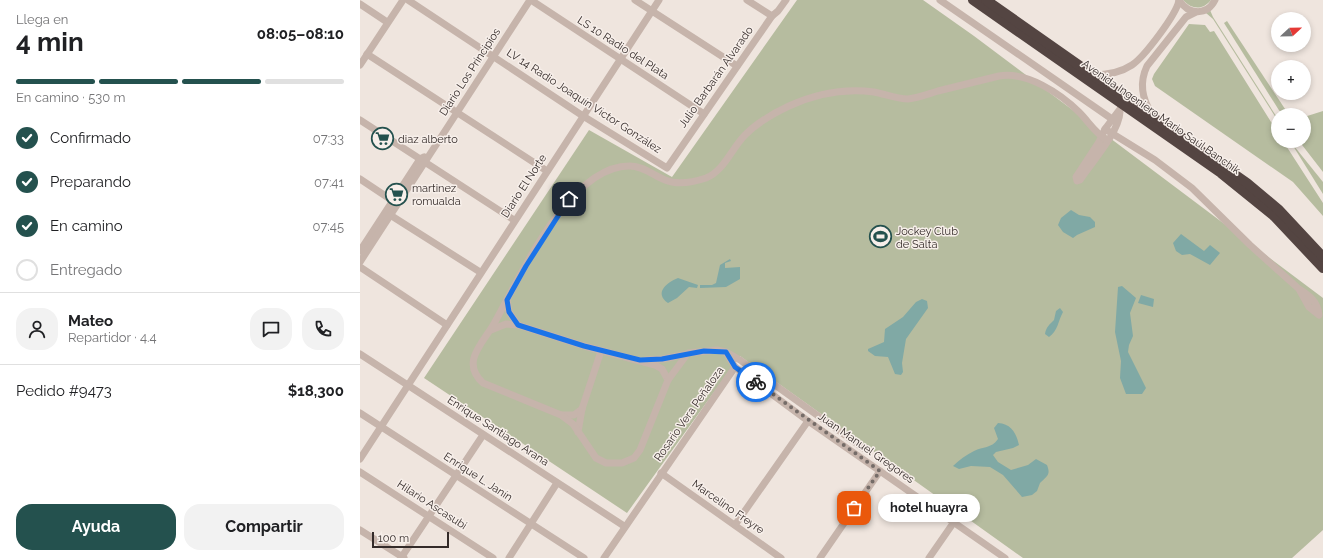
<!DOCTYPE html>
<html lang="es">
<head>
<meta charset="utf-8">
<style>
  body { margin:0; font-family:Raleway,sans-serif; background:#f2f2f2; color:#202124; height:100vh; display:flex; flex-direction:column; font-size:15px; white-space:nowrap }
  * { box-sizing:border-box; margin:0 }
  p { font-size:13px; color:#757577 }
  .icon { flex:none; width:22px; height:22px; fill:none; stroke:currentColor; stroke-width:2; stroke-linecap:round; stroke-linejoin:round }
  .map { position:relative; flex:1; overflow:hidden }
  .sheet { display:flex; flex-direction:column; background:#fff; width:360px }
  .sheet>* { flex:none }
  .needle { width:26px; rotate:68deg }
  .buttons { position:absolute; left:911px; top:12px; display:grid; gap:8px }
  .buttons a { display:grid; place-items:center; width:40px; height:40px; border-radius:50%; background:#fff; box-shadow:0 2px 6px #0003; font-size:20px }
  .scale { position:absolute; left:12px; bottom:10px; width:77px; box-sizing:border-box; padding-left:4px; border:2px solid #342b29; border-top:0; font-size:11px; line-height:14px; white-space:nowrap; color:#342b29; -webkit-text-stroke:3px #f7efea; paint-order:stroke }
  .pin { position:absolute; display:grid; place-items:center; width:34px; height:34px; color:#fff; margin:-17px; border-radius:8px; box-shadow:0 2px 6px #0006 }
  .courier { position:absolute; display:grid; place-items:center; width:40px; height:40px; margin:-20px; border:3px solid #1a73e8; border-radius:50%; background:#fff; color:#222; box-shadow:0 1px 5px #0007 }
  .bubble { position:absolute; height:28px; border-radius:14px; background:#fff; box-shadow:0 2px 6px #0003; font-size:13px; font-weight:700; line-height:28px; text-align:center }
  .summary em { font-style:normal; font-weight:700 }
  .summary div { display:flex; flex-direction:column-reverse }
  .summary { display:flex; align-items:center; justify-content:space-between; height:68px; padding:0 16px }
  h1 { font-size:26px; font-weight:700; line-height:30px }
  .bar { display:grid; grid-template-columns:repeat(4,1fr); gap:6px 4px; align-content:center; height:48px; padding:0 16px }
  .bar i { height:5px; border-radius:3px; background:#e0e0e0 }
  .bar .active { background:#24514e }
  .bar p { grid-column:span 4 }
  .line { display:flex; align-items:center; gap:10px; padding:0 16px; border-top:1px solid #e0e0e0 }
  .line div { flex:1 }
  .round { display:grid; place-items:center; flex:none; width:42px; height:42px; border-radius:16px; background:#f2f2f2 }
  ol { padding:0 16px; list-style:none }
  li { display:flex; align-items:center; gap:12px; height:44px }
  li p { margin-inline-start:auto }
  li .icon { padding:4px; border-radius:50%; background:#24514e; color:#fff; stroke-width:4 }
  li:last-child { color:#757577 }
  li i { width:22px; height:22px; border:2px solid #e0e0e0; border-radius:50% }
  .primary-button { display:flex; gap:8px; margin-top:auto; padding:8px 16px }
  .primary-button a { flex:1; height:46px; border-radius:16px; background:#24514e; color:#fff; font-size:16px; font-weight:700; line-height:46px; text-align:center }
  .primary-button a+a { background:#f2f2f2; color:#202124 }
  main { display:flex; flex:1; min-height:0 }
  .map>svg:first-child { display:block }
  .green { fill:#b6bc9f }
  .water { fill:#80a9a5 }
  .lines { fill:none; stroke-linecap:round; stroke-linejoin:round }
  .minor { stroke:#c6b4ab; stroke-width:7 }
  .highway { stroke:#544542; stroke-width:10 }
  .done { stroke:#756c68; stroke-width:4; stroke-dasharray:0 7.2 }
  .route { stroke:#1a73e8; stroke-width:5 }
  .labels { text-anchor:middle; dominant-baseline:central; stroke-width:3; stroke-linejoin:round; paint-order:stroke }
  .street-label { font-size:11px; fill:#342b29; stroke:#f7efea }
  .poi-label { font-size:11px; fill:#342b29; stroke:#f7efea; text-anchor:start }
</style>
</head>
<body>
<main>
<section class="sheet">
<div class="summary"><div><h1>4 min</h1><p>Llega en</p></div><em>08:05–08:10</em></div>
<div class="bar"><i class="active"></i><i class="active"></i><i class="active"></i><i></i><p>En camino · 530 m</p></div>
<ol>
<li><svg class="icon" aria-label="check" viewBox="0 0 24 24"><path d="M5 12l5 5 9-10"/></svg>Confirmado<p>07:33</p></li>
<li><svg class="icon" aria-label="check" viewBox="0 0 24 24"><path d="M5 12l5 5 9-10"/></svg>Preparando<p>07:41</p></li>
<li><svg class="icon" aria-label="check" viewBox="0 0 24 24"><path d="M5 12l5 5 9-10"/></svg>En camino<p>07:45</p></li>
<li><i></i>Entregado</li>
</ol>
<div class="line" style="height:72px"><a class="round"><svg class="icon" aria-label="person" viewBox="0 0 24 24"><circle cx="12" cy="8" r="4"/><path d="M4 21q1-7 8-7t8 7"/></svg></a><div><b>Mateo</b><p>Repartidor · 4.4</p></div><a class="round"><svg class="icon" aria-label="chat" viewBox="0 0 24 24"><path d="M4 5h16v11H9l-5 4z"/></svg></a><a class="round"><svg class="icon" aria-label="phone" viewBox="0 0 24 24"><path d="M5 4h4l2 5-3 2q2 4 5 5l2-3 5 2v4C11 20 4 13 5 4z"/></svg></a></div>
<div class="line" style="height:52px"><div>Pedido #9473</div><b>$18,300</b></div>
<div class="primary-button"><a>Ayuda</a><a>Compartir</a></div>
</section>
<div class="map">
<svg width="963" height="558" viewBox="0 0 963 558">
  <rect width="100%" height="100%" fill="#efe5de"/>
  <g class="green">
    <path d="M437 0H563L614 36 963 298V530L932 558H663L380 356 267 513 64 378 229 130 312 177Z"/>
    <path d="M823 0H851C843 10 832 10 823 0Z"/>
    <path d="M850 10 853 17 918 119V121L853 19 846 13Z"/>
    <path d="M867 21 929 115H922L864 23Z"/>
    <path d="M829 24 845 25 850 32 854 31 918 133V141H923L963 203V216L933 182 795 86 792 79 794 74Z"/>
    <path d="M963 111V172L939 141H944V117Z"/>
    <path d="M930 141 963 182V194Z"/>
  </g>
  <g class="water">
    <path d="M711 210 719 215 730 217 735 222V227L717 235 713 238 703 232 698 225 701 218Z"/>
    <path d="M821 234 844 251 850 245 860 253 850 265 830 254 822 255 816 251 813 243Z"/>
    <path d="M370 259 371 261 365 263V268L380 267V279L366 287 340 288V285H352L356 283 360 265Z"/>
    <path d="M318 278 338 285 337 288 329 287 317 298 308 303C294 293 306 283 318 278Z"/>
    <path d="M762 286 776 298 770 313 773 336 769 345 768 352 786 388 782 394H766L760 378 761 361 755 332 758 287Z"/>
    <path d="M781 295 794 299 793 307 778 303Z"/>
    <path d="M562 299 567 301 568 308 546 339 542 363 543 372 541 375 535 374 528 357 515 356 508 351V349L524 342 525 329 543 317 556 302Z"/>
    <path d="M700 308 703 312C698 321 698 331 689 337L685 334C686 327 690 324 694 320L696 311Z"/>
    <path d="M638 423C651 424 656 432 659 445L653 448 636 452 633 455 638 462 651 470 668 465 676 459 687 465C691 475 687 476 680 483L677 491 672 495 662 497 643 475 630 467 611 466 599 469 593 466C599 460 606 455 614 451 623 446 631 449 638 439L634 428Z"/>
  </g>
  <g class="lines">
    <g class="minor">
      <path d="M48 0 223 116 307 168 412 16 418 11 426 0"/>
      <path d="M171 0 344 114"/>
      <path d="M275 0 377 66"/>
      <path d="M387 0 412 16"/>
      <path d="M580 0 752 119"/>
      <path d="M819 0C828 15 847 16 855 0"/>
      <path d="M0 4 27 22"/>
      <path d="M7 54 187 171"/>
      <path d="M0 65 43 0"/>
      <path d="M733 75C746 75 760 73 772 65 784 57 817 14 819 0"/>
      <path d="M760 112C759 132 732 162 720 180L717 181 716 177 718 174 739 142 745 129 763 105"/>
      <path d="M792 114C782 99 779 83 787 66L826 17 836 12"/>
      <path d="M0 120 154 220"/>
      <path d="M745 129 795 160 832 188 890 245 939 289 949 307 959 315C958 302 950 296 939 289"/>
      <path d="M0 179 36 203"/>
      <path d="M27 213 120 272"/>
      <path d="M0 251 60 159 64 157"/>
      <path d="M0 262 170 0"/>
      <path d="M0 267 87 325"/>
      <path d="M147 300 149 312 158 325"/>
      <path d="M131 330 146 324 158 325 224 346 295 365 302 369 308 380"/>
      <path d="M0 354 264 526"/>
      <path d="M367 354 375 367 448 421 645 558"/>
      <path d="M286 360 303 359 327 354"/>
      <path d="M0 413 224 558"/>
      <path d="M202 415H214L222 409"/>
      <path d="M218 432 222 409 241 351"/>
      <path d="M503 448 380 360 366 352 357 350 328 353 308 380 280 450 274 458 262 463H246L236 458 213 424 201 415 123 383C99 361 125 342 136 320 161 275 210 165 270 166 283 166 293 175 305 180 317 185 334 182 346 178 364 171 372 148 385 135 397 123 414 113 429 106 455 94 485 88 514 92 525 94 536 99 548 99 558 98 568 94 578 91 598 86 618 81 639 76 666 71 700 93 719 112 729 122 735 133 747 140"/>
      <path d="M0 459 299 0"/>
      <path d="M0 472 133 558"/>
      <path d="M301 473 421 558"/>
      <path d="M375 525 448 421"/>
      <path d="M0 530 44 558"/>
      <path d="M41 558 123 435"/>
      <path d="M149 558 197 483"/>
      <path d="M244 558 375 367"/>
      <path d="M460 558 520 471"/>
      <path d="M569 558 594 522"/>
    </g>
    <g class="highway">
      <path d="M613 0 861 173 913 215 963 268"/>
      <path d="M626 0 887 183 918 209 963 257"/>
    </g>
  </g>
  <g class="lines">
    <path class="done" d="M396 382 520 471 494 508"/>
    <path class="route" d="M209 199 166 266 147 300 149 312 158 325 224 346 280 360 302 359 344 351 366 352 375 367 396 382"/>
  </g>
  <defs>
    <symbol id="supermarket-ring" viewBox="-11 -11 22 22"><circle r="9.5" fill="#f7efea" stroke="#24514e" stroke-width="1.5"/><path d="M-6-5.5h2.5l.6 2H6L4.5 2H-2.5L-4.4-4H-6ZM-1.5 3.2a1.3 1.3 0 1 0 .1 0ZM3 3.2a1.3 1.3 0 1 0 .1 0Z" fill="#24514e"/></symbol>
    <symbol id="stadium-ring" viewBox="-11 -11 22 22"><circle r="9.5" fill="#f7efea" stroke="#24514e" stroke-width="1.5"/><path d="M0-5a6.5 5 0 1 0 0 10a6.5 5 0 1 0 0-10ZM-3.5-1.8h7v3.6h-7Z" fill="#24514e"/></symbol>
  </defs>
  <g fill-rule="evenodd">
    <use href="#supermarket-ring" x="10" y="126" width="25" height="25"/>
    <use href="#supermarket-ring" x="24" y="182" width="25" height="25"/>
    <use href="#stadium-ring" x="508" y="224" width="25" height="25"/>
  </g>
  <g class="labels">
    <g class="street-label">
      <text transform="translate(263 48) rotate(33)">LS 10 Radio del Plata</text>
      <text transform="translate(110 72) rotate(-57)">Diario Los Principios</text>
      <text transform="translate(356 77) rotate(-55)">Julio Barbarán Alvarado</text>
      <text transform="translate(224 101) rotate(33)">LV 14 Radio Joaquín Víctor González</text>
      <text transform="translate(801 117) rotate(35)">Avenida Ingeniero Mario Saúl Banchik</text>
      <text transform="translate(164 186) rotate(-57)">Diario El Norte</text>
      <text transform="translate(329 414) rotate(-55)">Rosario Vera Peñaloza</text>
      <text transform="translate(138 431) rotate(33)">Enrique Santiago Arana</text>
      <text transform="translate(506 448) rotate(35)">Juan Manuel Gregores</text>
      <text transform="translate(118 477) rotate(33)">Enrique L. Janín</text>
      <text transform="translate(72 505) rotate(33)">Hilario Ascasubi</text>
      <text transform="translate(368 507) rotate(35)">Marcelino Freyre</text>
    </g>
    <g class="poi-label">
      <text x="38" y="139">diaz alberto</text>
      <text x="52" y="188">martinez<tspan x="52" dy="13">romualda</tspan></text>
      <text x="536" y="231">Jockey Club<tspan x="536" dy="13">de Salta</tspan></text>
    </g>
  </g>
</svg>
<div class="buttons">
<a><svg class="needle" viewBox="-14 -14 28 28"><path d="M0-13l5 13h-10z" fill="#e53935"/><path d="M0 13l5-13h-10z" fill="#757577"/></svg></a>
<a>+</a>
<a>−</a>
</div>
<div class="scale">100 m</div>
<div class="pin" style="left:494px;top:508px;background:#ea580c"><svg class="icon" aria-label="bag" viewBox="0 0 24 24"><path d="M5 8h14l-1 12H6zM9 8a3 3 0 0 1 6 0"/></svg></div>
<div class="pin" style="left:209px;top:199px;background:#1f2937"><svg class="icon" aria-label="home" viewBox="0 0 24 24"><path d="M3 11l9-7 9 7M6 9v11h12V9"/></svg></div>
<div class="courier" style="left:396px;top:382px"><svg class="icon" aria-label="bike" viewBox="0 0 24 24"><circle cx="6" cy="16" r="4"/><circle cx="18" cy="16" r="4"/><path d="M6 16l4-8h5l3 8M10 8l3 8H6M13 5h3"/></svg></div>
<div class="bubble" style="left:518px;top:494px;width:102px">hotel huayra</div>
</div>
</main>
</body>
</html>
